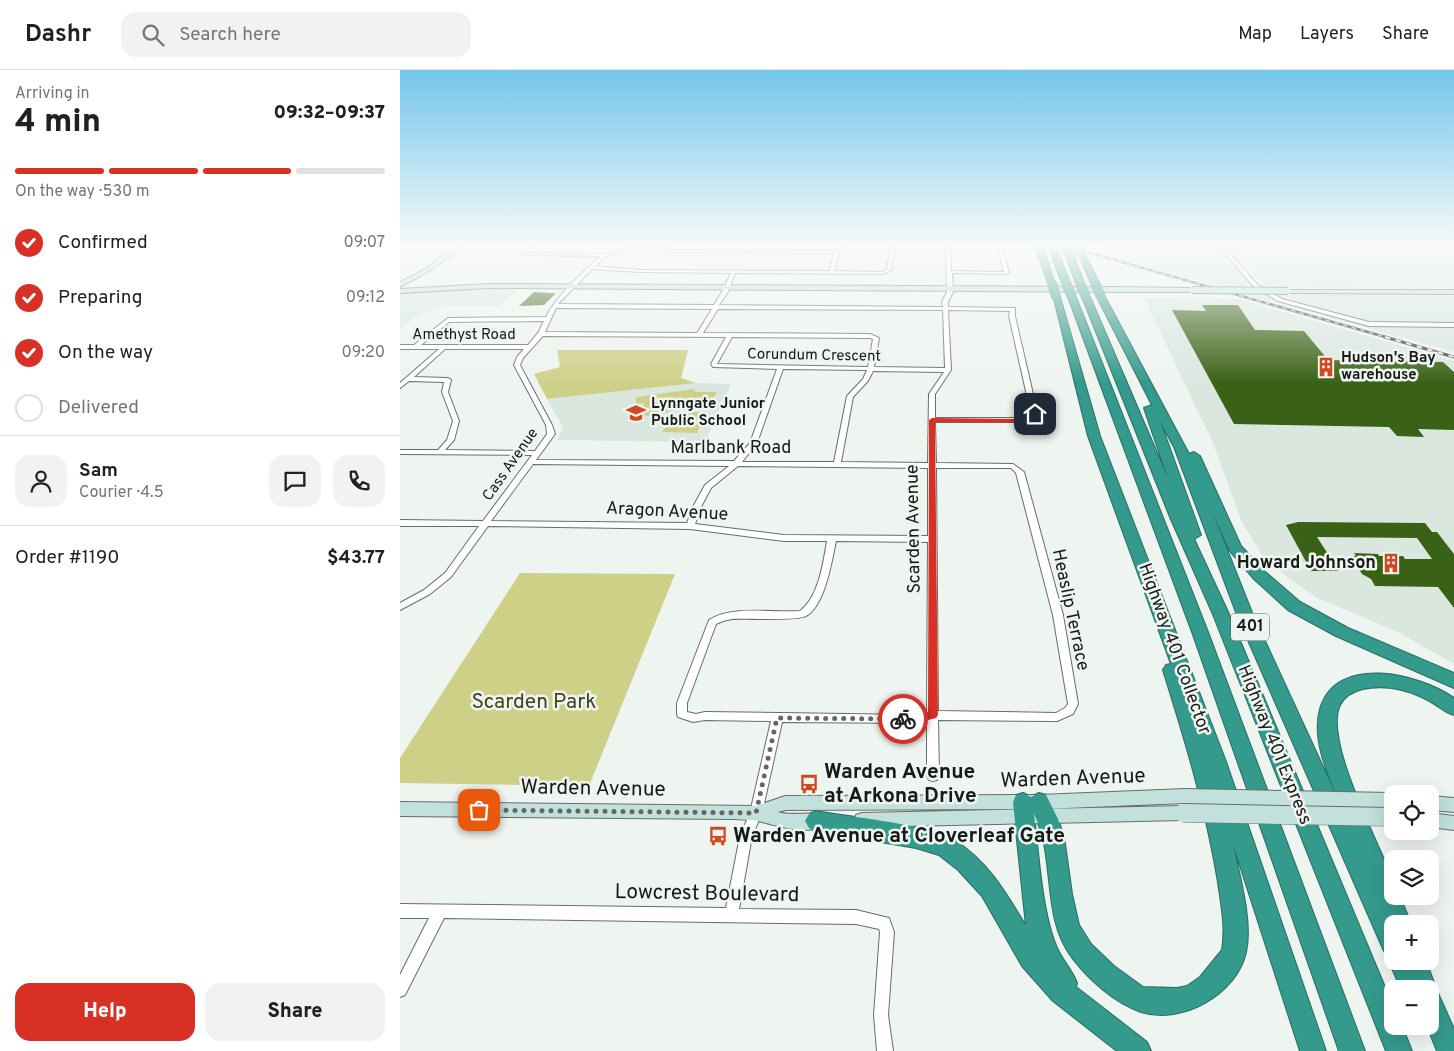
<!DOCTYPE html>
<html lang="en">
<head>
<meta charset="utf-8">
<style>
  body { margin:0; font-family:Overpass,sans-serif; background:#f2f2f2; color:#202124; height:100vh; display:flex; flex-direction:column; font-size:19px; white-space:nowrap }
  * { box-sizing:border-box; margin:0 }
  p { font-size:16px; color:#757577 }
  .icon { flex:none; width:28px; height:28px; fill:none; stroke:currentColor; stroke-width:2; stroke-linecap:round; stroke-linejoin:round }
  .map { position:relative; flex:1; overflow:hidden }
  .panel { display:flex; flex-direction:column; background:#fff; width:400px }
  .panel>* { flex:none }
  .buttons { position:absolute; left:984px; top:715px; display:grid; gap:10px }
  .buttons a { display:grid; place-items:center; width:55px; height:55px; border-radius:10px; background:#fff; box-shadow:0 5px 20px #0002; font-size:25px }
  .pin { position:absolute; display:grid; place-items:center; width:42px; height:42px; color:#fff; margin:-21px; border-radius:10px; box-shadow:0 2px 8px #0006 }
  .courier { position:absolute; display:grid; place-items:center; width:50px; height:50px; margin:-25px; border:4px solid #d93025; border-radius:50%; background:#fff; color:#222; box-shadow:0 1px 6px #0007 }
  .headline em { font-style:normal; font-weight:800 }
  .headline div { display:flex; flex-direction:column-reverse }
  .headline { display:flex; align-items:center; justify-content:space-between; height:85px; padding:0 15px }
  h1 { font-size:32px; font-weight:800; line-height:38px }
  .bar { display:grid; grid-template-columns:repeat(4,1fr); gap:8px 5px; align-content:center; height:60px; padding:0 15px }
  .bar i { height:6px; border-radius:4px; background:#e0e0e0 }
  .bar .on { background:#d93025 }
  .bar p { grid-column:span 4 }
  .line { display:flex; align-items:center; gap:12px; padding:0 15px; border-top:1px solid #e0e0e0 }
  .line div { flex:1 }
  .round { display:grid; place-items:center; flex:none; width:52px; height:52px; border-radius:15px; background:#f2f2f2 }
  ol { padding:0 15px; list-style:none }
  li { display:flex; align-items:center; gap:15px; height:55px }
  li p { margin-inline-start:auto }
  li .icon { padding:5px; border-radius:50%; background:#d93025; color:#fff; stroke-width:4 }
  li:last-child { color:#757577 }
  li i { width:28px; height:28px; border:2px solid #e0e0e0; border-radius:50% }
  .primary-button { display:flex; gap:10px; margin-top:auto; padding:10px 15px }
  .primary-button a { flex:1; height:58px; border-radius:15px; background:#d93025; color:#fff; font-size:20px; font-weight:800; line-height:58px; text-align:center }
  .primary-button a+a { background:#f2f2f2; color:#202124 }
  header { display:flex; align-items:center; gap:30px; box-sizing:border-box; height:70px; padding:0 25px; background:#fff; border-bottom:1px solid #e0e0e0 }
  header strong { font-size:24px }
  nav { display:flex; gap:28px; margin-inline-start:auto; font-size:18px }
  .search { width:350px; height:45px; background:#f2f2f2; display:flex; align-items:center; gap:12px; box-sizing:border-box; padding:0 18px; border-radius:15px; color:#757577; font-size:19px }
  main { display:flex; flex:1; min-height:0 }
  .map>svg:first-child { display:block }
  .built { fill:#dae7df }
  .green { fill:#cfd088 }
  .building { fill:#3a6216 }
  .lines { fill:none; stroke-linecap:round; stroke-linejoin:round }
  .minor-casing { stroke:#686d6a; stroke-width:2 }
  .secondary-casing { stroke:#686d6a; stroke-width:2 }
  .motorway-casing { stroke:#2a6d63; stroke-width:2 }
  .minor { fill:#fff; fill-rule:evenodd }
  .secondary { fill:#c2e1dc; fill-rule:evenodd }
  .motorway { fill:#349a8c; fill-rule:evenodd }
  .rail-far1-casing { stroke:#494c49; stroke-width:2.5 }
  .rail-casing { stroke:#494c49; stroke-width:3 }
  .rail-far1 { stroke:#eef4f0; stroke-width:1; stroke-dasharray:4.5; stroke-linecap:butt }
  .rail { stroke:#eef4f0; stroke-width:2; stroke-dasharray:5.5; stroke-linecap:butt }
  .secondary-bridge-far2-casing { stroke:#686d6a; stroke-width:8; stroke-linecap:butt }
  .secondary-bridge-far1-casing { stroke:#686d6a; stroke-width:16; stroke-linecap:butt }
  .secondary-bridge-casing { stroke:#686d6a; stroke-width:19; stroke-linecap:butt }
  .motorway-bridge-casing { stroke:#2a6d63; stroke-width:10; stroke-linecap:butt }
  .secondary-bridge-far2 { stroke:#c2e1dc; stroke-width:6 }
  .secondary-bridge-far1 { stroke:#c2e1dc; stroke-width:14 }
  .secondary-bridge { stroke:#c2e1dc; stroke-width:18 }
  .motorway-bridge { stroke:#349a8c; stroke-width:9 }
  .route { fill:#d93025 }
  .done { stroke:#636664; stroke-width:5; stroke-dasharray:0 9 }
  .labels { text-anchor:middle; dominant-baseline:central; stroke-width:5; stroke-linejoin:round; paint-order:stroke }
  .far-street-label { font-size:15px; fill:#181a18; stroke:#eef4f0 }
  .far-poi-label { font-size:15px; font-weight:bold; fill:#181a18; stroke:#eef4f0; text-anchor:start }
  .shield { fill:#eef4f0; stroke:#585b59; stroke-width:1 }
  .shield-label { font-size:16px; font-weight:bold; fill:#181a18 }
  .street-label { font-size:18px; fill:#181a18; stroke:#eef4f0 }
  .poi-label { font-size:18px; font-weight:bold; fill:#181a18; stroke:#eef4f0; text-anchor:end }
  .near-park-label { font-size:21px; fill:#42421c; stroke:#eef4f0 }
  .near-poi-label { font-size:21px; font-weight:bold; fill:#181a18; stroke:#eef4f0; text-anchor:start }
  .near-street-label { font-size:21px; fill:#181a18; stroke:#eef4f0 }
</style>
</head>
<body>
<header>
<strong>Dashr</strong>
<div class="search"><svg class="icon" aria-label="search" viewBox="0 0 24 24"><circle cx="10" cy="10" r="6"/><path d="M15 15l6 6"/></svg>Search here</div>
<nav><a>Map</a><a>Layers</a><a>Share</a></nav>
</header>
<main>
<section class="panel">
<div class="headline"><div><h1>4 min</h1><p>Arriving in</p></div><em>09:32–09:37</em></div>
<div class="bar"><i class="on"></i><i class="on"></i><i class="on"></i><i></i><p>On the way · 530 m</p></div>
<ol>
<li><svg class="icon" aria-label="check" viewBox="0 0 24 24"><path d="M5 12l5 5 9-10"/></svg>Confirmed<p>09:07</p></li>
<li><svg class="icon" aria-label="check" viewBox="0 0 24 24"><path d="M5 12l5 5 9-10"/></svg>Preparing<p>09:12</p></li>
<li><svg class="icon" aria-label="check" viewBox="0 0 24 24"><path d="M5 12l5 5 9-10"/></svg>On the way<p>09:20</p></li>
<li><i></i>Delivered</li>
</ol>
<div class="line" style="height:90px"><a class="round"><svg class="icon" aria-label="person" viewBox="0 0 24 24"><circle cx="12" cy="8" r="4"/><path d="M4 21q1-7 8-7t8 7"/></svg></a><div><b>Sam</b><p>Courier · 4.5</p></div><a class="round"><svg class="icon" aria-label="chat" viewBox="0 0 24 24"><path d="M4 5h16v11H9l-5 4z"/></svg></a><a class="round"><svg class="icon" aria-label="phone" viewBox="0 0 24 24"><path d="M5 4h4l2 5-3 2q2 4 5 5l2-3 5 2v4C11 20 4 13 5 4z"/></svg></a></div>
<div class="line" style="height:65px"><div>Order #1190</div><b>$43.77</b></div>
<div class="primary-button"><a>Help</a><a>Share</a></div>
</section>
<div class="map">
<svg width="1054" height="981" viewBox="0 0 1054 981">
  <rect width="100%" height="100%" fill="#eef4f0"/>
  <g class="built">
    <path d="M705 176H1054V218L867 217 839 189H829L851 217H821L713 187Z"/>
    <path d="M68 220H118L99 236H46L18 245 0 259V225L4 222Z"/>
    <path d="M844 224 1054 226V282Z"/>
    <path d="M744 228 839 229 1054 291V594L998 562 917 528 866 492 841 450 813 373Z"/>
    <path d="M296 313 331 314 305 372 157 370 163 357 147 329Z"/>
  </g>
  <g class="green">
    <path d="M157 280H288L281 308 296 313 147 329 134 304 160 297Z"/>
    <path d="M295 319V322H317L307 340 284 337 258 345 243 346 244 333 236 334V327Z"/>
    <path d="M305 342 297 363 262 362C274 343 284 343 305 342Z"/>
    <path d="M120 503 275 504 189 716 0 713V688Z"/>
  </g>
  <g class="building">
    <path d="M134 222 152 223H156L144 235 119 236Z"/>
    <path d="M802 235H838L855 260 904 261 928 290 1043 292 1054 302V360L1018 359 1024 367 997 366 989 357 834 354 772 240 806 241Z"/>
    <path d="M898 452 1025 453 1032 462H1037L1054 484V538L1038 517 975 516 971 509 962 504 951 486H956L954 483 978 484 979 486H1003L1005 489H1032L1017 468 917 467 939 501H911L886 455Z"/>
  </g>
  <g class="lines">
    <defs>
      <g id="minor">
        <path d="M131 176H135L128 183 205 184 236 176H242L207 186 195 196 241 200 429 201 434 183 272 182 251 176H257L272 180 435 181 437 176H441L434 201 482 202 487 199 491 176H495L491 200 483 204 335 203 328 222 319 235 543 237 542 232 547 222 546 176H550L551 201 604 202 598 176H602L609 203 605 204 552 203 553 222 548 232V237L615 238V246L639 350 636 352H535L536 393 613 394 624 402 663 545 678 634 673 644 657 651 538 650 539 706 537 710 533 711 529 710 527 706V651L516 653 382 652 362 743 352 766 339 839 456 840 489 848 494 862 488 945 493 981H477L474 945 480 862 479 859 456 854 44 848 5 925 0 927V905L29 848H0V834L326 838 340 766 350 743 371 651 305 650 293 652 278 647 277 644V633L309 550C333 535 373 543 400 541 419 526 423 494 427 471H384L290 459 88 456 51 507 30 524 0 540V533L24 520 45 503 79 456H0V450L83 451 132 385 0 384V380H38L47 370 53 351 42 322 44 312 9 311 0 318V313L39 279H0V275H14L48 248 146 247C157 225 182 203 201 186L122 185V183ZM192 199 241 202 331 203 322 222 314 235 158 234ZM156 238 312 239 297 263 145 262ZM318 239 543 240 545 298 474 297 479 268 470 264 303 263ZM548 240 610 241 609 246 632 348H535V324L551 300ZM144 251 138 263 128 275H21L49 252ZM143 266 326 267 311 294 313 297 377 299 350 373 334 391 136 390 155 364 152 355 120 295 123 288ZM332 267 469 268 473 269 468 297 317 294ZM45 279H124L117 287 114 295 146 355 147 364 135 381 45 380 54 370 59 351 48 322 51 310 48 308 14 307ZM383 299 467 300 463 309 447 326 434 392H342L357 373ZM473 301 544 302 529 324 528 393 441 392 453 327 468 311ZM133 394 329 396 305 415 294 435 287 453 91 451ZM338 396 528 398V466L384 465 295 454 302 435 311 418ZM536 398H611L616 403 653 545 668 634 665 638 656 643 538 641ZM436 471 528 472 527 642 516 645 305 642 296 644 287 642V633L316 554 323 551 332 549C346 548 398 551 406 546 425 536 432 490 436 471Z"/>
        <path d="M819 176H823L857 214 882 229 969 252 1054 253V257L969 256 878 231 853 216Z"/>
      </g>
      <g id="secondary">
        <path d="M59 176H65L24 204 0 217V212L20 202Z"/>
        <path d="M89 214 715 217 792 218 795 220 792 222H721L89 218 0 223V219Z"/>
        <path d="M886 220H1054V224L888 223 885 221Z"/>
        <path d="M785 719 790 721 793 726 790 731 785 733 642 739 783 736 789 738 791 743 789 748 783 750 462 757 456 755 454 750 456 745 462 743 635 739 385 740 378 742C393 747 410 740 425 746L427 751 425 756C402 765 380 756 358 751 350 749 342 750 334 749L0 746V732L356 736 385 726 639 725Z"/>
        <path d="M1030 726 1054 728V742L1030 740Z"/>
        <path d="M1030 743 1054 746V760L1030 757Z"/>
      </g>
      <g id="motorway">
        <path d="M635 176H643L655 215 648 213Z"/>
        <path d="M648 176H656L670 213 669 215 662 213Z"/>
        <path d="M662 176H670L684 213 683 215 676 213Z"/>
        <path d="M677 180 684 182 699 213 698 215 691 213Z"/>
        <path d="M653 225 660 227 700 366 825 689 926 981H900L833 774C839 804 853 852 846 882 837 924 782 955 741 942 715 933 689 910 673 889 640 846 657 790 634 744 638 780 642 840 655 873 660 888 672 899 677 913L676 917 747 972 751 981H717L653 931 622 896 582 826 558 800 539 785 516 778 416 761 409 758 405 751 409 744 416 741C448 747 529 754 554 770 587 790 606 823 626 856L613 732 616 725 623 723 631 727 639 723 646 725 658 749 664 767 672 824 679 855 691 874 714 896 743 917 777 918 787 916 800 907 822 880C826 857 821 834 818 812 806 739 785 670 763 600L766 595 771 594 688 366Z"/>
        <path d="M669 225 676 227 808 562 965 981H939L792 562 668 227Z"/>
        <path d="M683 225 690 227 769 411 744 338 752 335 697 227 698 225 705 227 789 384 794 382 800 386 841 476 864 501 900 532 948 558 1054 603V618L936 566 888 540 854 509 830 481 813 444 853 545 942 738C930 709 911 671 920 639 936 583 1020 604 1054 628V645C1045 643 1039 636 1031 632 1019 625 1006 620 992 618 975 616 949 617 940 635 923 669 978 772 992 808V826H1000L1011 854H992V891H1026L1037 921 1054 959V981H1037L1027 956H1030V919H1001L989 891 991 885 984 881 837 545 774 377 760 351 801 465 794 469 828 542 992 934V956H1002L1012 981H986L812 542 770 447 682 227Z"/>
      </g>
    </defs>
    <use href="#minor" class="minor-casing"/>
    <use href="#secondary" class="secondary-casing"/>
    <use href="#motorway" class="motorway-casing"/>
    <use href="#minor" class="minor"/>
    <use href="#secondary" class="secondary"/>
    <use href="#motorway" class="motorway"/>
    <defs>
      <path id="rail-far1" d="M666 176 989 268"/>
      <path id="rail" d="M985 267 1054 287"/>
    </defs>
    <use href="#rail-far1" class="rail-far1-casing"/>
    <use href="#rail" class="rail-casing"/>
    <use href="#rail-far1" class="rail-far1"/>
    <use href="#rail" class="rail"/>
    <defs>
      <path id="secondary-bridge-far2" d="M792 220 888 221"/>
      <path id="secondary-bridge-far1" d="M785 726 992 730"/>
      <path id="secondary-bridge" d="M783 743 992 747"/>
      <g id="motorway-bridge">
        <path d="M677 176 680 182"/>
        <path d="M652 213 656 227"/>
        <path d="M666 213 672 227"/>
        <path d="M680 213 686 227"/>
        <path d="M695 213 701 227"/>
      </g>
    </defs>
    <use href="#secondary-bridge-far2" class="secondary-bridge-far2-casing"/>
    <use href="#secondary-bridge-far1" class="secondary-bridge-far1-casing"/>
    <use href="#secondary-bridge" class="secondary-bridge-casing"/>
    <use href="#motorway-bridge" class="motorway-bridge-casing"/>
    <use href="#secondary-bridge-far2" class="secondary-bridge-far2"/>
    <use href="#secondary-bridge-far1" class="secondary-bridge-far1"/>
    <use href="#secondary-bridge" class="secondary-bridge"/>
    <use href="#motorway-bridge" class="motorway-bridge"/>
  </g>
  <linearGradient id="sky" x2="0" y2="1"><stop stop-color="#73c6ec"/><stop offset="0.56" stop-color="#f7faf8"/><stop offset="1" stop-color="#f7faf8" stop-opacity="0"/></linearGradient>
  <rect width="1054" height="313" fill="url(#sky)"/>
  <path class="route" d="M635 342 638 344 639 350 630 353 535 352 538 645 536 648 516 653 500 652V646L528 642 529 350 532 348 630 349H633L632 344Z"/>
  <g class="lines">
    <path class="done" d="M79 740 356 743 377 648 503 649"/>
  </g>
  <defs>
    <symbol id="building-bare" viewBox="-9 -9 18 18"><path d="M-4-6H4V6H1V3H-1V6H-4ZM-2.5-4.3h1.7v1.8h-1.7ZM.8-4.3h1.7v1.8H.8ZM-2.5-1h1.7V.8h-1.7ZM.8-1h1.7V.8H.8Z" fill="#d14821" stroke="#eef4f0" stroke-width="2.5" paint-order="stroke"/></symbol>
    <symbol id="school-bare" viewBox="-9 -9 18 18"><path d="M0-5L7-2L0 1L-7-2ZM-4 1L0 2.5L4 1V4Q0 6-4 4Z" fill="#d14821" stroke="#eef4f0" stroke-width="2.5" paint-order="stroke"/></symbol>
    <symbol id="bus-bare" viewBox="-9 -9 18 18"><path d="M-5-6H5V4H4V6H2V4H-2V6H-4V4H-5ZM-3.5-4V0h7V-4ZM-3.5 1.2v1.5H-2V1.2ZM2 1.2v1.5H3.5V1.2Z" fill="#d14821" stroke="#eef4f0" stroke-width="2.5" paint-order="stroke"/></symbol>
  </defs>
  <g fill-rule="evenodd">
    <use href="#building-bare" x="912" y="283" width="28" height="28"/>
    <use href="#school-bare" x="222" y="329" width="28" height="28"/>
    <use href="#building-bare" x="977" y="479" width="28" height="28"/>
    <use href="#bus-bare" x="395" y="700" width="28" height="28"/>
    <use href="#bus-bare" x="304" y="752" width="28" height="28"/>
  </g>
  <g class="labels">
    <g class="far-street-label">
      <text x="64" y="265">Amethyst Road</text>
      <text transform="translate(414 286) rotate(1)">Corundum Crescent</text>
      <text transform="translate(111 395) rotate(-55)">Cass Avenue</text>
    </g>
    <g class="far-poi-label">
      <text x="941" y="288">Hudson's Bay<tspan x="941" dy="17">warehouse</tspan></text>
      <text x="251" y="334">Lynngate Junior<tspan x="251" dy="17">Public School</tspan></text>
    </g>
    <rect class="shield" x="831" y="543.5" width="38" height="27" rx="4"/>
    <g class="shield-label">
      <text x="850" y="557">401</text>
    </g>
    <g class="street-label">
      <text x="331" y="378">Marlbank Road</text>
      <text transform="translate(267 442) rotate(3)">Aragon Avenue</text>
      <text transform="translate(514 459) rotate(-91)">Scarden Avenue</text>
      <text transform="translate(670 540) rotate(78)">Heaslip Terrace</text>
      <text transform="translate(774 579) rotate(70)">Highway 401 Collector</text>
      <text transform="translate(874 675) rotate(68)">Highway 401 Express</text>
    </g>
    <g class="poi-label">
      <text x="976" y="493">Howard Johnson</text>
    </g>
    <g class="near-park-label">
      <text x="134" y="632">Scarden Park</text>
    </g>
    <g class="near-poi-label">
      <text x="424" y="702">Warden Avenue<tspan x="424" dy="24">at Arkona Drive</tspan></text>
      <text x="333" y="766">Warden Avenue at Cloverleaf Gate</text>
    </g>
    <g class="near-street-label">
      <text transform="translate(673 709) rotate(-2)">Warden Avenue</text>
      <text transform="translate(193 719) rotate(1)">Warden Avenue</text>
      <text transform="translate(307 824) rotate(1)">Lowcrest Boulevard</text>
    </g>
  </g>
</svg>
<div class="buttons">
<a><svg class="icon" aria-label="locate" viewBox="0 0 24 24"><circle cx="12" cy="12" r="6"/><path d="M12 2v4M12 18v4M2 12h4M18 12h4"/></svg></a>
<a><svg class="icon" aria-label="layers" viewBox="0 0 24 24"><path d="M12 4l9 5-9 5-9-5zM3 14l9 5 9-5"/></svg></a>
<a>+</a>
<a>−</a>
</div>
<div class="pin" style="left:79px;top:740px;background:#ea580c"><svg class="icon" aria-label="bag" viewBox="0 0 24 24"><path d="M5 8h14l-1 12H6zM9 8a3 3 0 0 1 6 0"/></svg></div>
<div class="pin" style="left:635px;top:344px;background:#1f2937"><svg class="icon" aria-label="home" viewBox="0 0 24 24"><path d="M3 11l9-7 9 7M6 9v11h12V9"/></svg></div>
<div class="courier" style="left:503px;top:649px"><svg class="icon" aria-label="bike" viewBox="0 0 24 24"><circle cx="6" cy="16" r="4"/><circle cx="18" cy="16" r="4"/><path d="M6 16l4-8h5l3 8M10 8l3 8H6M13 5h3"/></svg></div>
</div>
</main>
</body>
</html>
